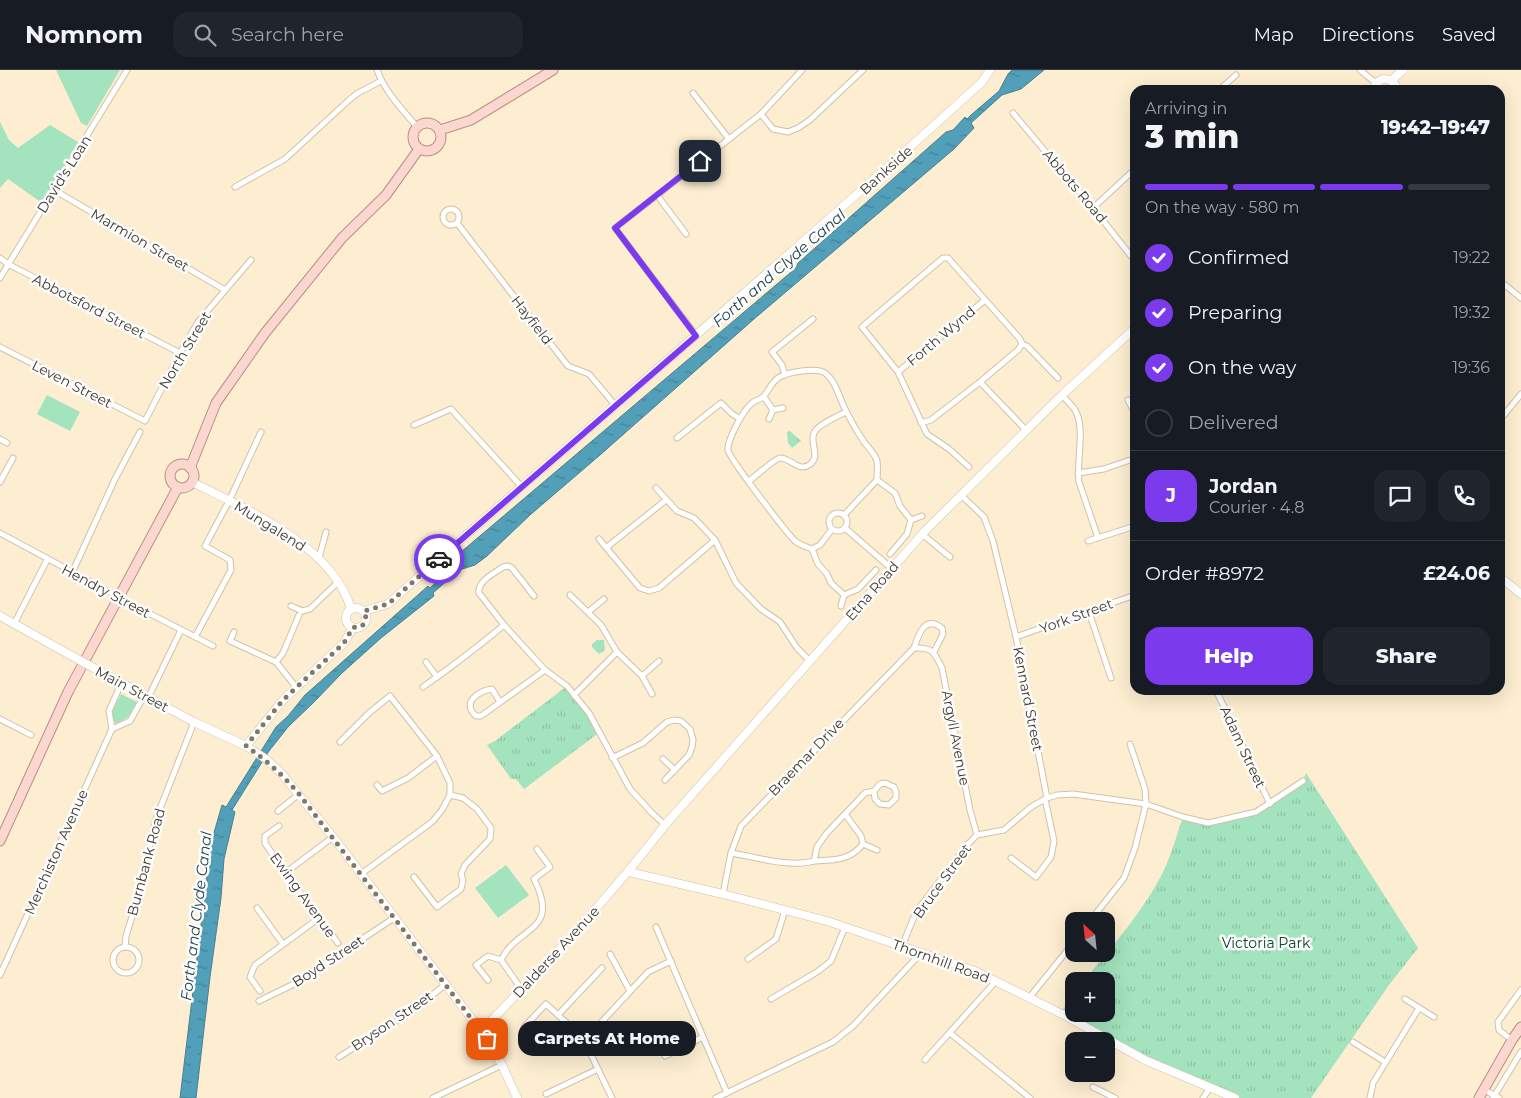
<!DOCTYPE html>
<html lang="en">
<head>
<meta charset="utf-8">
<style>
  body { margin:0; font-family:Montserrat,sans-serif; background:#20242c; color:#f1f3f6; height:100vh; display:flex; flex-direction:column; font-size:19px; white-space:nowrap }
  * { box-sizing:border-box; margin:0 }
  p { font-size:16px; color:#9ea1a6 }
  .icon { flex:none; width:28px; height:28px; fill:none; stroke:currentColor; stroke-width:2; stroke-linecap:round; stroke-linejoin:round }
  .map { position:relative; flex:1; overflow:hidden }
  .side { position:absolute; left:1130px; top:15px; width:375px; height:610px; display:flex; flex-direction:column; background:#171b24; border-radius:15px; box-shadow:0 5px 20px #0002 }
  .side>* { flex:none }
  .needle { width:32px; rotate:333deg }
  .fabs { position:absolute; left:1065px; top:842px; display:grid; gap:10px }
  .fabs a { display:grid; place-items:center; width:50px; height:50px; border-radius:10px; background:#171b24; box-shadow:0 5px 20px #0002; font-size:25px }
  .pin { position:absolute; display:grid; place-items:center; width:42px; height:42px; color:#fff; margin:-21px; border-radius:10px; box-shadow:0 2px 8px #0006 }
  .courier { position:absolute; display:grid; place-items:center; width:50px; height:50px; margin:-25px; border:4px solid #7c3aed; border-radius:50%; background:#fff; color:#222; box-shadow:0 1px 6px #0007 }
  .bubble { position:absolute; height:35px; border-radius:15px; background:#171b24; box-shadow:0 5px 20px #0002; font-size:16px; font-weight:800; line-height:35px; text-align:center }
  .headline em { font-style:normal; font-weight:800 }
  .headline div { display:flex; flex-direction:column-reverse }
  .headline { display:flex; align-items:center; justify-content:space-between; height:85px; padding:0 15px }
  h1 { font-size:32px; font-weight:800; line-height:38px }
  .bar { display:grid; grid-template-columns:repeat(4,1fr); gap:8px 5px; align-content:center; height:60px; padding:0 15px }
  .bar i { height:6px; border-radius:4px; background:#363941 }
  .bar .on { background:#7c3aed }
  .bar p { grid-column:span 4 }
  .line { display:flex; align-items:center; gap:12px; padding:0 15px; border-top:1px solid #363941 }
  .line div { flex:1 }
  .round { display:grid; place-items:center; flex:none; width:52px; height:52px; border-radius:15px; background:#20242c }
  ol { padding:0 15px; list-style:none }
  li { display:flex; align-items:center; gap:15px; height:55px }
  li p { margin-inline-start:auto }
  li .icon { padding:5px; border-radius:50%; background:#7c3aed; color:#fff; stroke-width:4 }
  li:last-child { color:#9ea1a6 }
  li i { width:28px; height:28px; border:2px solid #363941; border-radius:50% }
  .action { display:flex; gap:10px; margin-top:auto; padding:10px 15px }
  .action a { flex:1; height:58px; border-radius:15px; background:#7c3aed; color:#fff; font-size:20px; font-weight:800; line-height:58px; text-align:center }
  .action a+a { background:#20242c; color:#f1f3f6 }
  header { display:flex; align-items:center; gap:30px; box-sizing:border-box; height:70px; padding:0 25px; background:#171b24; border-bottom:1px solid #363941 }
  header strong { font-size:24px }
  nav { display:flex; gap:28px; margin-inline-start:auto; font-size:18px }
  .search { width:350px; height:45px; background:#20242c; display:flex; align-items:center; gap:12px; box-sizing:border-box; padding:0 18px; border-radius:15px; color:#9ea1a6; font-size:19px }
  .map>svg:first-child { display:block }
  .green { fill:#a3e3be }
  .park { fill:url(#park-tufts) }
  .water { fill:url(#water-ripples); stroke:#4c808f }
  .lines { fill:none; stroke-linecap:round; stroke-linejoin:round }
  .street-casing { stroke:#d1c2a6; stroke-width:7 }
  .secondary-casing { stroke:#d1c2a6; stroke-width:9 }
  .primary-casing { stroke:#b88f83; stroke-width:11 }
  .street { stroke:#fff; stroke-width:5 }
  .secondary { stroke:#fff; stroke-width:8 }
  .primary { stroke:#fbd7d0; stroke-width:9 }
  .street-bridge-casing { stroke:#d1c2a6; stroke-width:7; stroke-linecap:butt }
  .secondary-bridge-casing { stroke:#d1c2a6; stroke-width:9; stroke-linecap:butt }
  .street-bridge { stroke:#fff; stroke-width:5 }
  .secondary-bridge { stroke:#fff; stroke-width:8 }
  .done { stroke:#827867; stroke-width:5; stroke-dasharray:0 9 }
  .route { stroke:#7c3aed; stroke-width:6 }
  .labels { text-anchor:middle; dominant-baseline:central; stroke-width:5; stroke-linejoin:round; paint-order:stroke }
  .street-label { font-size:14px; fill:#3f392e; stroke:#fdfdfd }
  .park-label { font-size:14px; fill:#0f432b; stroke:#fdfdfd }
  .water-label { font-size:15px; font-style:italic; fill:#1d414c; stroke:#fdfdfd }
</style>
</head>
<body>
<header>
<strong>Nomnom</strong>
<div class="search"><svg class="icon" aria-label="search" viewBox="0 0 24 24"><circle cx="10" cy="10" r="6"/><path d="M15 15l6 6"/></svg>Search here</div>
<nav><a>Map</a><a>Directions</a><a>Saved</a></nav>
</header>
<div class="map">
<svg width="1521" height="1028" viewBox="0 0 1521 1028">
  <defs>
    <pattern id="park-tufts" width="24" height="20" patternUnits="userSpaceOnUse" patternTransform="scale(1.25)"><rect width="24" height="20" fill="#a3e3be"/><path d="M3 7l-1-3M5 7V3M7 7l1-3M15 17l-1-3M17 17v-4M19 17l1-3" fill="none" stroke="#8dc4a4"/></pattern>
    <pattern id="water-ripples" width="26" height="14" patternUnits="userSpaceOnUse" patternTransform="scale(1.25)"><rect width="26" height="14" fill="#519fb8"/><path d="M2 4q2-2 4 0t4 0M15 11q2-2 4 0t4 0" fill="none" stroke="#458396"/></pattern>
  </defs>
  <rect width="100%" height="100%" fill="#fdeed1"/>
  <g class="green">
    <path d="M56 0H120L87 56 81 53Z"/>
    <path d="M0 52 9 70 18 78 50 55 78 72 42 133 8 109 0 118Z"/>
    <path d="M47 325 80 342 70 361 37 344Z"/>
    <path d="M121 624 137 632 129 646 117 654 113 650V640Z"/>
    <path d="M506 795 529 825 498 848 475 818Z"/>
  </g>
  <g class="park">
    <path d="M790 361 801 371 792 378 788 373 787 362Z"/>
    <path d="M597 570H604L605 580 599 584 592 577V574Z"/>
    <path d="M567 616 600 662 524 719 516 709H511L487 675 495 671Z"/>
    <path d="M1306 703 1418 878 1389 915 1311 1028H1235L1191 1009 1060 943 1074 925V944H1106V911H1084C1112 876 1145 840 1165 798 1172 782 1177 764 1183 747L1209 753 1256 742 1303 711Z"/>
  </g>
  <path class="water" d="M1012 0H1044L1021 19 1002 25 971 53 974 58 954 79 754 249 600 385 530 445 487 486 475 495 459 500 433 523 434 526 381 568 342 603 314 632 288 657 269 681 232 740 235 742 224 789 221 828 210 907 196 1028H180L211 773 222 735 226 737 276 657 288 646 305 625 428 516 430 518 454 496 461 482 796 198 798 193 946 62 953 60 965 47 967 49 971 45 999 21 1008 4Z"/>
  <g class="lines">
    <defs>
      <g id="street">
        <path d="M377 0C385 22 402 39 417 57"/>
        <path d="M1360 0 1376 13"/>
        <path d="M1219 20 1236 5"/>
        <path d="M693 23 729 69"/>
        <path d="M1013 43 1093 138 1135 191"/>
        <path d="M761 44 773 59 788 62 798 58 810 50 863 0"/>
        <path d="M235 117 285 89 349 30 358 23 381 11"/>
        <path d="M54 120 225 220"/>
        <path d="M657 125 686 164"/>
        <path d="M1093 138 1135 99"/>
        <circle cx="451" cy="147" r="8"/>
        <path d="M457 153 568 296 589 304 615 335"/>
        <path d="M0 188 8 194 180 283"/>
        <path d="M0 208 127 0"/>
        <path d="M1500 211 1521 228"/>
        <path d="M696 265 615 158 761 44 802 0"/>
        <path d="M1022 274 1027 276 1058 308"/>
        <path d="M0 277 145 351 180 283 198 252 251 190"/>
        <path d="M898 302 985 230"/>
        <path d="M785 305 782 295 772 282 813 249"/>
        <path d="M1062 325C1066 330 1072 335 1075 340 1086 358 1076 391 1079 412L1098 468"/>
        <path d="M764 327 773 340 783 338"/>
        <path d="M1128 330 1135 344"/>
        <path d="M769 349 773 340"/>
        <path d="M1500 350 1521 324"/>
        <path d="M921 353 931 350 980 312 1026 360"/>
        <path d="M414 355 451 339 521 416"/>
        <path d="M677 368 721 333 731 343 740 349"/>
        <path d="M0 369 7 373"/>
        <path d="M969 397 949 379 927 364 898 302 862 257 943 188H948L1020 269 1022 274 1018 280 980 312"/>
        <path d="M1078 403 1104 399 1133 389"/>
        <path d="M877 410 895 423 900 436 911 450 907 464 890 484"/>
        <path d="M749 411C756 406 774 389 780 388 791 388 798 402 809 395 822 386 809 374 814 363 817 355 838 346 846 342"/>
        <path d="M0 412 13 388"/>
        <path d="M656 418 677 441 694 448 715 470 736 513 761 539 780 552 797 578 810 591"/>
        <path d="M961 425 984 447 993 471 1016 567 1047 728 1045 729 1054 771 1051 787 1036 807 1011 788"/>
        <circle cx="838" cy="452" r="9"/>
        <path d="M911 450 922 446"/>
        <path d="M845 458 891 498"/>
        <path d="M832 459 820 475 812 479C806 477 800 475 795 471 786 462 729 388 728 380 727 370 744 339 752 333 756 330 762 329 764 326 769 320 772 312 778 308 787 302 816 297 825 303 837 312 840 331 847 343 852 353 858 363 864 372 869 378 875 384 877 391 878 397 877 404 877 410L844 445"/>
        <path d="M0 463 104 519"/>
        <path d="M922 464 950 487"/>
        <path d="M599 469 640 518 649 521 659 518 715 470"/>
        <path d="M1088 471 1135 456"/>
        <path d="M607 477 666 430"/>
        <path d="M812 479 818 494 827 504 831 513 844 525 858 519 876 500"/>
        <path d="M319 488 326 462"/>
        <path d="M72 503 115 409 140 362"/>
        <path d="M570 525 601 555 617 582 642 606 652 624"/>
        <path d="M131 534 213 576"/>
        <path d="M291 536 302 541 310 539 338 512"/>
        <path d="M841 536 844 525"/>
        <path d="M588 542 604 529"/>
        <path d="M1089 542 1111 608"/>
        <path d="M14 554 47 490"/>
        <path d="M504 555 545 600 567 616 589 643 630 719 652 743 665 755"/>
        <path d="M234 562 230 571 276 592 296 617"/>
        <path d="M195 567 231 500 230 490 205 476 229 431 261 362"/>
        <path d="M1016 567 1135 525"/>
        <path d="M914 578C919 563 925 545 942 558L943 564 934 582"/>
        <path d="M276 592 283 583 299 545"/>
        <path d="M426 592 437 607"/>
        <path d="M642 606 659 591"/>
        <path d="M121 614 109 641 112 659 130 651 144 626"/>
        <path d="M423 617C451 597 478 577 504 555L479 523C477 511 495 503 503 497L508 496 512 498 534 526"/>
        <path d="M1216 620 1270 734"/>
        <path d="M574 625 617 582"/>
        <path d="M148 628 181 560"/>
        <path d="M500 632 492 619C478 621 461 633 476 646H481L545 600"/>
        <path d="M0 649 31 665"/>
        <path d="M340 672 369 643 390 626 437 686 450 713V725L442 740 432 752 361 804"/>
        <path d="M612 688 643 673 667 652 674 650 681 651 690 659 693 670 692 677 689 685 665 710"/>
        <path d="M663 689 675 700"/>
        <path d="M377 715 382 721 408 708 437 686"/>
        <path d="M1047 728 1057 725 1073 724 1146 734 1183 747 1208 753 1256 742 1303 711"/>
        <path d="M278 741 299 724"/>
        <path d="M279 756 265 766V773L285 803 338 873"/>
        <path d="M863 774 877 780"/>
        <path d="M731 783C756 787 790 798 814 791L817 777 826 764 865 723 874 721 880 714 885 713 894 717 896 722V728L889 735 880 734 875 729 874 721"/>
        <path d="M814 791C833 790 850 791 863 774L861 766 845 744"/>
        <path d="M285 803 333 767"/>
        <path d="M414 807 437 837 461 819 463 810 461 804 465 795 490 769 491 758 477 739 463 728 450 725"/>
        <path d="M723 824 731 783 741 756 914 578C933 577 934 582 942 598L970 740 977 765"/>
        <path d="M257 838 283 874"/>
        <path d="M1090 851 1124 808 1135 778 1146 734 1145 719 1130 674"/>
        <path d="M656 857 727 1023"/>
        <path d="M902 876 916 842 967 775 977 765 1004 760 1031 737 1045 729"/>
        <path d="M125 877 126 866 135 837 156 749 194 652"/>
        <circle cx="126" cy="890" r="13"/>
        <path d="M610 884 630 921"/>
        <path d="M748 889 776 869 785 840"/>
        <path d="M0 905 112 659"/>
        <path d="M488 910 476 895 488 886 501 890"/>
        <path d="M522 920 501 890C518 855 561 863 534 809L550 797 537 779"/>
        <path d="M260 921 250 907 255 895 319 848"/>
        <path d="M1029 928 1074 872"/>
        <path d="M771 929 817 902 831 891 845 857"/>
        <path d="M1405 929 1434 947"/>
        <path d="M259 931 294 914 394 848"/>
        <path d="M558 945 602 898"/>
        <path d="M524 957 546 934 583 968 612 1028"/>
        <path d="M950 963 1030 1028"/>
        <path d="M583 968 596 958 648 902 671 891"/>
        <path d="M1512 970 1499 960 1498 952 1521 920"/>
        <path d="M1353 972 1385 992"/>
        <path d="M665 986 703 967"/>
        <path d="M339 987 408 944 445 915"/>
        <path d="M925 990 996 911"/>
        <path d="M1093 1017 1115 1028"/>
        <path d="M1483 1019 1499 1028"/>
        <path d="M546 1024 598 999"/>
        <path d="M433 1028 502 995"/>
        <path d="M716 1028 833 972 853 956 921 883"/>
        <path d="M1203 1028 1210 1018"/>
        <path d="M1370 1028 1373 1013 1419 938"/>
        <path d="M1493 1028 1521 982"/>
      </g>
      <g id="secondary">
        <path d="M1391 11 1403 0"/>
        <path d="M1373 20 1376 13 1383 9C1390 9 1396 12 1397 20"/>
        <path d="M192 412C246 439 333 476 351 539"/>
        <path d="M1500 507 1521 524"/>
        <circle cx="356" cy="548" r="10"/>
        <path d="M364 541 388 534C585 359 787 190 982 12L990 0"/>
        <path d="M0 546 72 586"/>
        <path d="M94 598 194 652 246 676 266 689 282 704 333 767 481 961 502 995 517 1028"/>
        <path d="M246 676 283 630 344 573 353 557"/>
        <path d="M629 802 723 824 827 851 975 901 1064 945 1145 990 1235 1028"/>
        <path d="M481 961C546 895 609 828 665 755L925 461 1062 325 1135 258"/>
      </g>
      <g id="primary">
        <circle cx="427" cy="67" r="14"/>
        <path d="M440 60 471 50 553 0"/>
        <circle cx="182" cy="406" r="12"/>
        <path d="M190 398 216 333 265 263 342 168 386 125 419 79"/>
        <path d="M0 771 68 622 178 417"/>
        <path d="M1479 1028 1512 970 1521 957"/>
      </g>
    </defs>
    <use href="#street" class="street-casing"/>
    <use href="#secondary" class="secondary-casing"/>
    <use href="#primary" class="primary-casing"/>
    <use href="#street" class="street"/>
    <use href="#secondary" class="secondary"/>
    <use href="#primary" class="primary"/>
    <defs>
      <path id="street-bridge" d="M104 519 131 534"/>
      <path id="secondary-bridge" d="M72 586 94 598"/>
    </defs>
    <use href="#street-bridge" class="street-bridge-casing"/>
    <use href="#secondary-bridge" class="secondary-bridge-casing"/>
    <use href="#street-bridge" class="street-bridge"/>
    <use href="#secondary-bridge" class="secondary-bridge"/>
  </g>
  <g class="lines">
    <path class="done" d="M439 489 388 534 364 541 366 548C365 555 361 558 353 557L344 573 283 630 246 676C266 690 283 705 299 724L487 969"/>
    <path class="route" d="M439 489 696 266 615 158 700 91"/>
  </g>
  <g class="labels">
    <g class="street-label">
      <text transform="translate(886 100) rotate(-42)">Bankside</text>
      <text transform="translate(64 104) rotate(-58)">David's Loan</text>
      <text transform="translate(1075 116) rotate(50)">Abbots Road</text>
      <text transform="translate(140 170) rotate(30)">Marmion Street</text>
      <text transform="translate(89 236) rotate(27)">Abbotsford Street</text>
      <text transform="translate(532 250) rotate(52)">Hayfield</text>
      <text transform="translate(941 266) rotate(-40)">Forth Wynd</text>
      <text transform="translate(185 280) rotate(-59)">North Street</text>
      <text transform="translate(72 314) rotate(27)">Leven Street</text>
      <text transform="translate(270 456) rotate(32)">Mungalend</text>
      <text transform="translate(106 521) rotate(28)">Hendry Street</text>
      <text transform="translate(872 521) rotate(-49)">Etna Road</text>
      <text transform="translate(1076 546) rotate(-20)">York Street</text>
      <text transform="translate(132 619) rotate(28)">Main Street</text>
      <text transform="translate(1028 629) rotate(79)">Kennard Street</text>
      <text transform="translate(956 668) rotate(79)">Argyll Avenue</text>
      <text transform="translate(1243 677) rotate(65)">Adam Street</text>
      <text transform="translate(806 687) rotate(-46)">Braemar Drive</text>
      <text transform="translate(56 782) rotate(-66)">Merchiston Avenue</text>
      <text transform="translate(146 792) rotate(-75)">Burnbank Road</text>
      <text transform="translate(942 811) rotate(-54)">Bruce Street</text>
      <text transform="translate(303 825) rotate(54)">Ewing Avenue</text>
      <text transform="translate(556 882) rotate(-47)">Dalderse Avenue</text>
      <text transform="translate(328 891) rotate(-33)">Boyd Street</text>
      <text transform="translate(941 891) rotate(20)">Thornhill Road</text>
      <text transform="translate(392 951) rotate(-34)">Bryson Street</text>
    </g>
    <g class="park-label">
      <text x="1266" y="873">Victoria Park</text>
    </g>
    <g class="water-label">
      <text transform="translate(779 198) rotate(-41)">Forth and Clyde Canal</text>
      <text transform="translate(196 846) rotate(-83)">Forth and Clyde Canal</text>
    </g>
  </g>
</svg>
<div class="fabs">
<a><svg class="needle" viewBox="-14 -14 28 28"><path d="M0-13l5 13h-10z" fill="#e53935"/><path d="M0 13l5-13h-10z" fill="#9ea1a6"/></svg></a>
<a>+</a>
<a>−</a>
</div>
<div class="pin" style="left:487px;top:969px;background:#ea580c"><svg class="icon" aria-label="bag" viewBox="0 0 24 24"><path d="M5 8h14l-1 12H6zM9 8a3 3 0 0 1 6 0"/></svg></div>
<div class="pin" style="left:700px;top:91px;background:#1f2937"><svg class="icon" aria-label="home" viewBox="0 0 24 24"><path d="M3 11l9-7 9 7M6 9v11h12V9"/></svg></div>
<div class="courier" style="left:439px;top:489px"><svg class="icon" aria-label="car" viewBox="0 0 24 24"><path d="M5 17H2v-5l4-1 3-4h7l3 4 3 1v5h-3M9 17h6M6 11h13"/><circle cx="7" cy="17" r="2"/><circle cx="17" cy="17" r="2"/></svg></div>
<div class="bubble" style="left:518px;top:951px;width:178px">Carpets At Home</div>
<section class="side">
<div class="headline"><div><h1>3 min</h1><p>Arriving in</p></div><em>19:42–19:47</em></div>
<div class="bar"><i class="on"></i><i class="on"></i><i class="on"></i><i></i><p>On the way · 580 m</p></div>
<ol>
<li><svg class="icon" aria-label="check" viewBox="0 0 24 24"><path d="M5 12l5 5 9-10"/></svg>Confirmed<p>19:22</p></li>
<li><svg class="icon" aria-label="check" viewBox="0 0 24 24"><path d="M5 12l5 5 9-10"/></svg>Preparing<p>19:32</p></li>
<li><svg class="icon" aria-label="check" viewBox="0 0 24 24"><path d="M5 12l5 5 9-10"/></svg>On the way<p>19:36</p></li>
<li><i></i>Delivered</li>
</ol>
<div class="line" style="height:90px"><b class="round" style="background:#7c3aed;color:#fff">J</b><div><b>Jordan</b><p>Courier · 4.8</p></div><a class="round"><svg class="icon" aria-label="chat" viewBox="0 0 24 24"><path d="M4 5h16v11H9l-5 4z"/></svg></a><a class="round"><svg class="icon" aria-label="phone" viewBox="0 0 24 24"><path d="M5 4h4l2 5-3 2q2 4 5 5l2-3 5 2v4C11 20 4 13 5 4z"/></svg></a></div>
<div class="line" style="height:65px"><div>Order #8972</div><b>£24.06</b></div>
<div class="action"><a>Help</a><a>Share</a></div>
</section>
</div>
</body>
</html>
